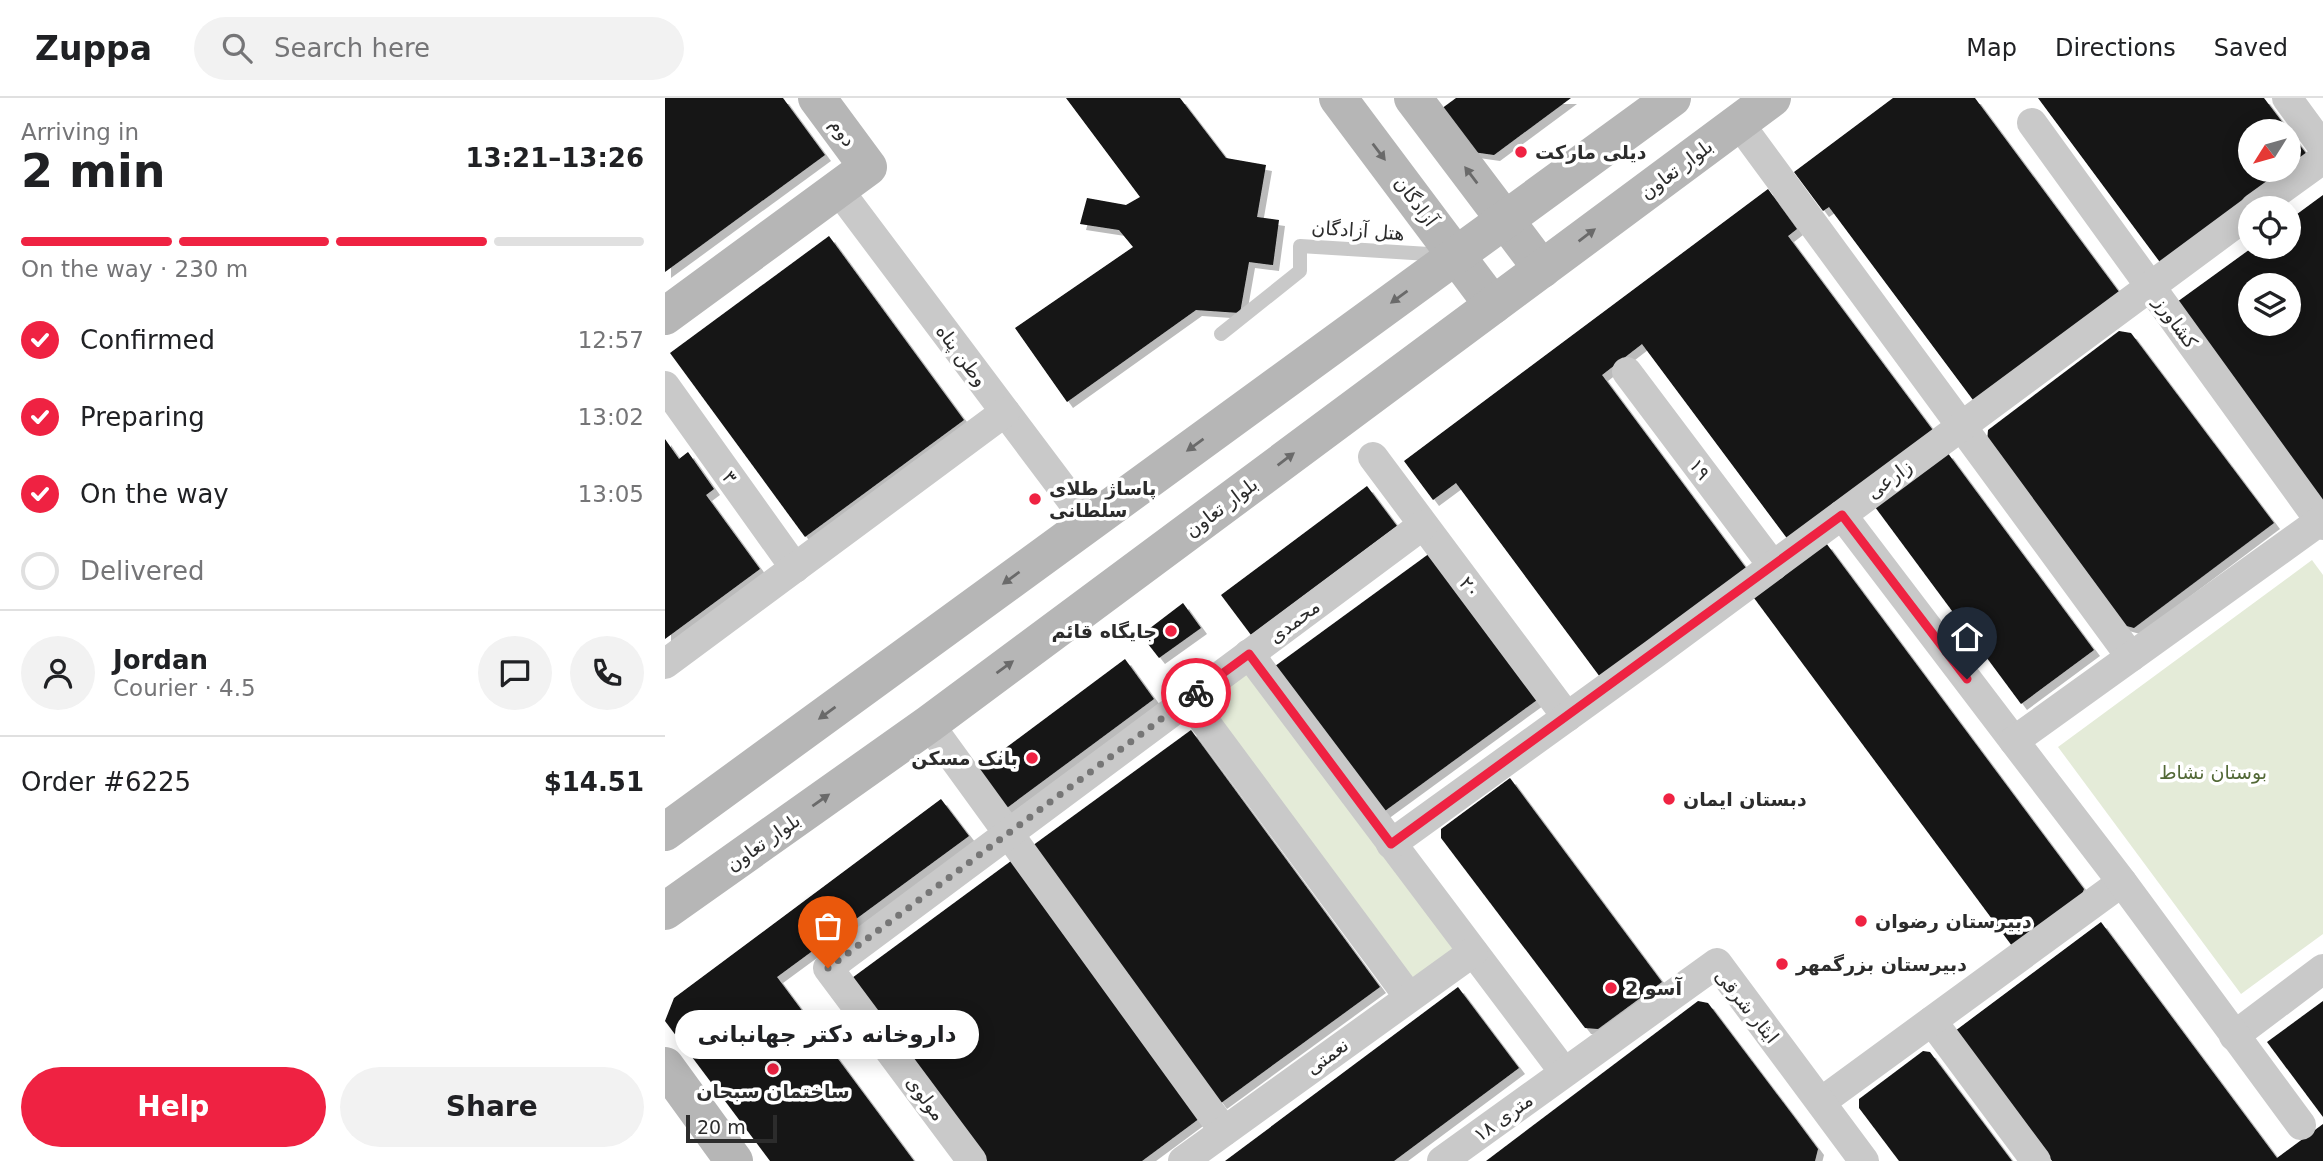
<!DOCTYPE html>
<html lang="en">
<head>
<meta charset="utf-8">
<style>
  body { margin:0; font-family:"DejaVu Sans","Noto Naskh Arabic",sans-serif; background:#f2f2f2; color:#202124; height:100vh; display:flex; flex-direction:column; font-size:26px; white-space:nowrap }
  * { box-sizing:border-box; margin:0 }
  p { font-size:23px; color:#757577 }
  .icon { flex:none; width:38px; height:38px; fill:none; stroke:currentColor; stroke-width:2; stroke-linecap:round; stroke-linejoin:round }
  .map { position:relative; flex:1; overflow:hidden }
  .sheet { display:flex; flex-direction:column; background:#fff; width:665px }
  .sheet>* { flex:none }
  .needle { width:46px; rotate:233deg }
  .controls { position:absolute; left:1573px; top:21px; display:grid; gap:14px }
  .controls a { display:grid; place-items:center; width:63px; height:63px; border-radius:50%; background:#fff; box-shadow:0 4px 18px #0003; font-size:35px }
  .scale { position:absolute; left:21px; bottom:18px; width:91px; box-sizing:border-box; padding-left:7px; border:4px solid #2c2c2c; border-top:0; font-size:19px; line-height:24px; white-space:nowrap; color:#2c2c2c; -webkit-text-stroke:5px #fff; paint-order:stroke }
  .pin { position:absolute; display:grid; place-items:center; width:60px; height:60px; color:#fff; margin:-72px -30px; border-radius:50% 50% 50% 0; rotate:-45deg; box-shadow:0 0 7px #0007 }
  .pin .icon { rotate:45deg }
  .courier { position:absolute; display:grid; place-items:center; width:70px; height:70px; margin:-35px; border:5px solid #ef2242; border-radius:50%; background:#fff; color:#222; box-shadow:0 2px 9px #0007 }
  .bubble { position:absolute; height:49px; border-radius:24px; background:#fff; box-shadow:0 4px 18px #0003; font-size:23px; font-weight:600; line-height:49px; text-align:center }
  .overview em { font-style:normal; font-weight:600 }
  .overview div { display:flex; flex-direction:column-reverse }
  .overview { display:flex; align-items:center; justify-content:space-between; height:119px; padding:0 21px }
  h1 { font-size:46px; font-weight:600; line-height:52px }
  .bar { display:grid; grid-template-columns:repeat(4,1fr); gap:10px 7px; align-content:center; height:84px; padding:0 21px }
  .bar i { height:9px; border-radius:5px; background:#e0e0e0 }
  .bar .on { background:#ef2242 }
  .bar p { grid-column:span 4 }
  .line { display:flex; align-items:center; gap:18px; padding:0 21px; border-top:2px solid #e0e0e0 }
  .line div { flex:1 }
  .round { display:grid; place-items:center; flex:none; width:74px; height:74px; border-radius:37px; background:#f2f2f2 }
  ol { padding:0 21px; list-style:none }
  li { display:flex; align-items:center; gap:21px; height:77px }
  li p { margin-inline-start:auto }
  li .icon { padding:7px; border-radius:50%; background:#ef2242; color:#fff; stroke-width:4 }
  li:last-child { color:#757577 }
  li i { width:38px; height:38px; border:4px solid #e0e0e0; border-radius:50% }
  .button { display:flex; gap:14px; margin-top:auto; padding:14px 21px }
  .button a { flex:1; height:80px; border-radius:42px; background:#ef2242; color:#fff; font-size:28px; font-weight:600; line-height:80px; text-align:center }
  .button a+a { background:#f2f2f2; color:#202124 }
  header { display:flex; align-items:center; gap:42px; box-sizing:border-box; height:98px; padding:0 35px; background:#fff; border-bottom:2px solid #e0e0e0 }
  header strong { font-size:33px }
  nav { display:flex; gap:38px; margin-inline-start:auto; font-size:24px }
  .search { width:490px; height:63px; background:#f2f2f2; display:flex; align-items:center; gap:18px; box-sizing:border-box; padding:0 24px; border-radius:38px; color:#757577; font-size:26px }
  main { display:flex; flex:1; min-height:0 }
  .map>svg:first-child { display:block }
  .green { fill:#e4ebd8 }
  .building { fill:#131313; fill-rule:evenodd; filter:url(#shadow) }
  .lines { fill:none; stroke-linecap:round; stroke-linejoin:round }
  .lane { stroke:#c9c9c9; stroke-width:14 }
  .street { stroke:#c9c9c9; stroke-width:30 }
  .secondary { stroke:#b6b6b6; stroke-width:38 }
  .oneway { fill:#6a6a6a }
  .done { stroke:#767676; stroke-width:7; stroke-dasharray:0 12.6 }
  .route { stroke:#ef2242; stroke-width:9 }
  .poi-dot { fill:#ef2242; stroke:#fff; stroke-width:2.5 }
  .labels { text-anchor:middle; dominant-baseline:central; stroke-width:7; stroke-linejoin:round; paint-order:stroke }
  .street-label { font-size:19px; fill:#2c2c2c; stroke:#fff }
  .poi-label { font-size:19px; font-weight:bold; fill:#2c2c2c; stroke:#fff; text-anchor:start }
  .park-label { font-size:19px; fill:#536937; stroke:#fff }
</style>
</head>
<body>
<header>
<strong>Zuppa</strong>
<div class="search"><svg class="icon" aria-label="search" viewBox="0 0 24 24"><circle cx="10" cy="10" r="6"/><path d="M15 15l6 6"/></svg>Search here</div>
<nav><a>Map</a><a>Directions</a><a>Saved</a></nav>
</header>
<main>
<section class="sheet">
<div class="overview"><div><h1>2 min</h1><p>Arriving in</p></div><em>13:21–13:26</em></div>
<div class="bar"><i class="on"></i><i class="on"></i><i class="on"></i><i></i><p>On the way · 230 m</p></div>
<ol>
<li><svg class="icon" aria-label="check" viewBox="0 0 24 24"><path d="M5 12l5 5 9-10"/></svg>Confirmed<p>12:57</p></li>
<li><svg class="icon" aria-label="check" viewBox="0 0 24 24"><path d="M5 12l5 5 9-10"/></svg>Preparing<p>13:02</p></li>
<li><svg class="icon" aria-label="check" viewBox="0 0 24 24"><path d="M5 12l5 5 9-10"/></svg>On the way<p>13:05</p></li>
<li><i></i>Delivered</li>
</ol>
<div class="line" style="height:126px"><a class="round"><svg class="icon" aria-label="person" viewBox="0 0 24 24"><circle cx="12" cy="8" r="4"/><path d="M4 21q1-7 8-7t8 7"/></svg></a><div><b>Jordan</b><p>Courier · 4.5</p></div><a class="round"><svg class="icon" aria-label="chat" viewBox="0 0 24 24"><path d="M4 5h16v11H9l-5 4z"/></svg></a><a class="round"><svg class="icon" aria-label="phone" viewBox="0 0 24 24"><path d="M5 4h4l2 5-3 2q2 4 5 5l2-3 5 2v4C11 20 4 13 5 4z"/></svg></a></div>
<div class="line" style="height:91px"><div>Order #6225</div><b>$14.51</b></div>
<div class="button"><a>Help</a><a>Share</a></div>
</section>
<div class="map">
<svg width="1658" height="1063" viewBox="0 0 1658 1063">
  <defs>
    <filter id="shadow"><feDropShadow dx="6" dy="6" stdDeviation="0" flood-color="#0004"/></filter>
  </defs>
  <rect width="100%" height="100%" fill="#fff"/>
  <g class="green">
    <path d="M1647 462 1658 477V836L1576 896 1393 649Z"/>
    <path d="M586 568 797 853 745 892 534 606Z"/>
  </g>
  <g class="building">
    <path d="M0 0H118L160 57 0 174Z"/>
    <path d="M401 0H515L561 60 601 67 592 119 614 122 608 167 584 164 575 215 531 212 402 304 350 230 468 149 454 132 415 126 422 100 461 107 475 99Z"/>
    <path d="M791 0H906L829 57 801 53 772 14Z"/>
    <path d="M1228 0H1310L1457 198 1311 306 1164 109 1158 113 1129 74Z"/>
    <path d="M1373 0H1599L1643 58 1497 167ZM1586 33H1624V72H1586Z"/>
    <path d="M1103 91 1132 131 1123 138 1270 335 1124 443 977 246 937 277 1084 474 938 583 791 385 768 402 739 363Z"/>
    <path d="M1658 97V403L1512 204 1588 149H1624V122ZM1586 187H1624V226H1586Z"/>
    <path d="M164 138 299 322 140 439 5 255Z"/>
    <path d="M1454 233 1466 235 1609 425 1469 530 1458 527 1322 344 1323 332Z"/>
    <path d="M0 341 14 361 23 354 49 391 41 397 95 471 0 541Z"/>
    <path d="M1282 354 1429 552 1356 606 1210 409Z"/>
    <path d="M702 388 732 428 586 537 556 497Z"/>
    <path d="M1161 445 1419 791 1414 804 1350 852 1089 500Z"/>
    <path d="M765 455 872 602 713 718 606 571Z"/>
    <path d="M518 505 536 530 494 560 476 537Z"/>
    <path d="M460 561 489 601 335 715 307 675Z"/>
    <path d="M526 632 715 889 556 1005 367 748Z"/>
    <path d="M845 680 997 884 933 931 920 930 776 740V731Z"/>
    <path d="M276 701 304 738 112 879 249 1063H105L0 923 9 900Z"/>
    <path d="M346 763 535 1020 477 1063H322L187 880Z"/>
    <path d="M1436 824 1612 1060 1658 1026V1063H1387L1290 933Z"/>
    <path d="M793 889 854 970 729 1063H560Z"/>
    <path d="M1033 903 1043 905 1130 1020 1153 1051 1150 1063H821Z"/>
    <path d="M1658 903V1019L1602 944Z"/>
    <path d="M1258 953 1265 954 1347 1063H1234L1194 1010V1001Z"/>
  </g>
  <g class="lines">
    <path class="lane" d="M556 236 635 173V148L780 157"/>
    <g class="street">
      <path d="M1622 0 1658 49"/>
      <path d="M1073 24 1466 559"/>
      <path d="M1367 25 1655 423"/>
      <path d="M172 90 423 424"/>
      <path d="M1590 110 1658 61"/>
      <path d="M962 274 1108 468"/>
      <path d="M0 288 130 470"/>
      <path d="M708 359 902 619"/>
      <path d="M1177 417 1349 643"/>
      <path d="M584 556 899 974"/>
      <path d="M0 566 340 314"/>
      <path d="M523 601 744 899"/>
      <path d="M264 626 559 1033"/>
      <path d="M726 746 989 556 1586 114"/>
      <path d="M1267 923 1371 1063"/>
      <path d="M1569 938 1658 871"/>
      <path d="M1156 1004 1457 784"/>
      <path d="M1636 1027 1457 784 1349 643 1655 423 1658 427"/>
      <path d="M307 1063 163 870 758 427"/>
      <path d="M518 1063 808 854"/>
      <path d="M777 1063 1052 865 1199 1063"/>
    </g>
    <g class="secondary">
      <path d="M673 0 828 207"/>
      <path d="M748 0 877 171"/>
      <path d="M0 218 203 69 152 0"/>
      <path d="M0 734 1007 0"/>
      <path d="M0 813 264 626 1107 0"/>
      <path d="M0 968 69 1063"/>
    </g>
  </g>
  <defs><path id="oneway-solid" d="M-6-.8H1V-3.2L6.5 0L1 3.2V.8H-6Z" transform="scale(1.75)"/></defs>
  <g class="oneway">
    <use href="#oneway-solid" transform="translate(714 54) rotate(53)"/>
    <use href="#oneway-solid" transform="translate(806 77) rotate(-127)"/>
    <use href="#oneway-solid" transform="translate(922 137) rotate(-37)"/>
    <use href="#oneway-solid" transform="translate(734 199) rotate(144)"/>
    <use href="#oneway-solid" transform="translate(530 347) rotate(144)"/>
    <use href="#oneway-solid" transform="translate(621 361) rotate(-37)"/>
    <use href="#oneway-solid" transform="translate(346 480) rotate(144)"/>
    <use href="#oneway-solid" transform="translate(340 569) rotate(-36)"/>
    <use href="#oneway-solid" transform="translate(162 615) rotate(144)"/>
    <use href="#oneway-solid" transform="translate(156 702) rotate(-35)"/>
  </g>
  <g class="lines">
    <path class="done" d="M163 870 531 595"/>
    <path class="route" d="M531 595 584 556 726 746 1177 417 1302 581"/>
  </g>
  <g class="poi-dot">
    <circle cx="856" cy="54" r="7"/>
    <circle cx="370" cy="401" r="7"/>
    <circle cx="506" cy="533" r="7"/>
    <circle cx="367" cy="660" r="7"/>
    <circle cx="1004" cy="701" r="7"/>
    <circle cx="1196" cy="823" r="7"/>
    <circle cx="1117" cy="866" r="7"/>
    <circle cx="946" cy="890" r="7"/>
    <circle cx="108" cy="971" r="7"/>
  </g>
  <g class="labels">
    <g class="street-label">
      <text transform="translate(178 34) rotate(54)">دوم</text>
      <text transform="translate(1011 71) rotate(-37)">بلوار تعاون</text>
      <text transform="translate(751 103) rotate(53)">آزادگان</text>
      <text transform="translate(693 132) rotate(4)">هتل آزادگان</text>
      <text transform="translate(1511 224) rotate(54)">کشاورز</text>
      <text transform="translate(297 257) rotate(53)">وطن پناه</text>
      <text transform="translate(1035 371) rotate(53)">۱۹</text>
      <text transform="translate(65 379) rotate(54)">۳</text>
      <text transform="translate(1224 381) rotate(-37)">زارعی</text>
      <text transform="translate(556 409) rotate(-37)">بلوار تعاون</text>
      <text transform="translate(805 489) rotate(53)">۲۰</text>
      <text transform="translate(629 523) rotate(-37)">محمدی</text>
      <text transform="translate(98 744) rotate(-35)">بلوار تعاون</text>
      <text transform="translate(1082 908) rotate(51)">ایثار شرقی</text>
      <text transform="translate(662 958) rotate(-36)">نعمتی</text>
      <text transform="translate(261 1000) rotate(53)">مولوی</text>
      <text transform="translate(838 1019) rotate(-36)">۱۸ متری</text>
    </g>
    <g class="poi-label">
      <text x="870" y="54">دیلی مارکت</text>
      <text x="384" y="390">پاساژ طلای<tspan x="384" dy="22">سلطانی</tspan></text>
      <text x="492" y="533" text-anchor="end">جایگاه قائم</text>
      <text x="353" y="660" text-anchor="end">بانک مسکن</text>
      <text x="1018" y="701">دبستان ایمان</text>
      <text x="1210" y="823">دبیرستان رضوان</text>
      <text x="1131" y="866">دبیرستان بزرگمهر</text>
      <text x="960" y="890">آسو 2</text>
      <text x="108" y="993" text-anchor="middle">ساختمان سبحان</text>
    </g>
    <g class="park-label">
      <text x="1548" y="674">بوستان نشاط</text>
    </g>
  </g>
</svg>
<div class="controls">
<a><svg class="needle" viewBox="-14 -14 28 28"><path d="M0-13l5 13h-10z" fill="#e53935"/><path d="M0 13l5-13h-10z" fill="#757577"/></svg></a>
<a><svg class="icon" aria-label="locate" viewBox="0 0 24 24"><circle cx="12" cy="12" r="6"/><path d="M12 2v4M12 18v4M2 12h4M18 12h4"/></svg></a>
<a><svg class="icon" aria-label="layers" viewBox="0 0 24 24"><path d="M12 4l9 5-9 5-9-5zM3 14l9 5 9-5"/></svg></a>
</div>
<div class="scale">20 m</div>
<div class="pin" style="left:163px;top:870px;background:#ea580c"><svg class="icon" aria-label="bag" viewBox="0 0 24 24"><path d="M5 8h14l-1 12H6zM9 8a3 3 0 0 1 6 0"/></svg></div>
<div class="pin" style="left:1302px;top:581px;background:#1f2937"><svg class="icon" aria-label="home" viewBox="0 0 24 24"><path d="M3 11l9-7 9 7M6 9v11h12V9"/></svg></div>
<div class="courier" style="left:531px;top:595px"><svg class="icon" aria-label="bike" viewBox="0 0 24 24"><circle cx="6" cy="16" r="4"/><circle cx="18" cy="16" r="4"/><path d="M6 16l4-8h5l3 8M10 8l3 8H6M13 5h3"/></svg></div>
<div class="bubble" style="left:10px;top:912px;width:304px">داروخانه دکتر جهانبانی</div>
</div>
</main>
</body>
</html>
